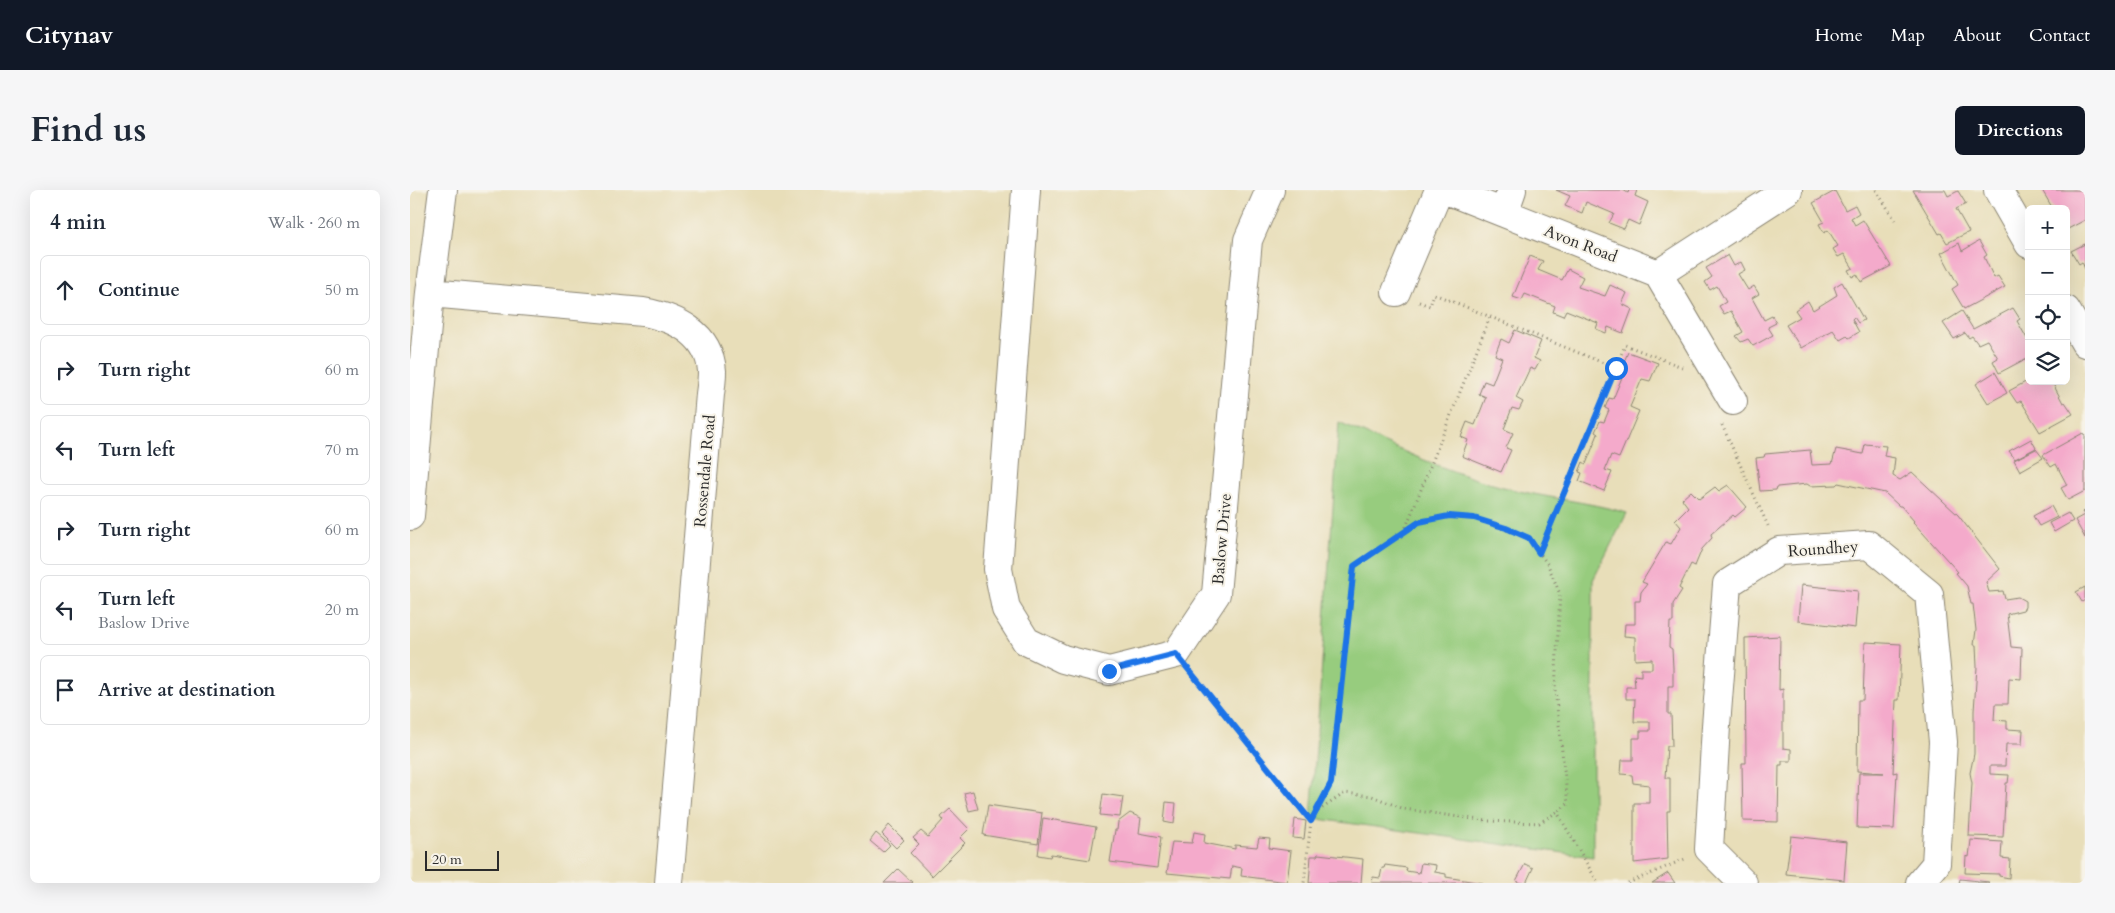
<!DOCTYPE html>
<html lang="en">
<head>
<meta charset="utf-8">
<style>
	:root { --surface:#fff; --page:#f6f6f7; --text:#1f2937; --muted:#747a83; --line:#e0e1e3; --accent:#111827 }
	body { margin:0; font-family:Cardo,serif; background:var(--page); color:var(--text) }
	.controls { position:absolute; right:15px; top:15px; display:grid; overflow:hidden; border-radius:8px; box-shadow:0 5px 20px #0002 }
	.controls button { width:45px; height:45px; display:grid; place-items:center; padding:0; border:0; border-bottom:1px solid var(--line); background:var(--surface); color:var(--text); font:25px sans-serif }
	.scale { position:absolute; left:15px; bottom:12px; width:74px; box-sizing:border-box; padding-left:5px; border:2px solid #2b2b2b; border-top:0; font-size:14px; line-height:18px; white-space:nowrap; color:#2b2b2b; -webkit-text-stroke:4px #f7f3e8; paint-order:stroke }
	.stop { position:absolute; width:15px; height:15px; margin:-11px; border:4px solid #1a73e8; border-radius:50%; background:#fff }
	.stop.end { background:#1a73e8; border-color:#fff; box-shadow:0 1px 5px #0008 }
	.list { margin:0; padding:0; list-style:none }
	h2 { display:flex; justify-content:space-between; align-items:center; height:65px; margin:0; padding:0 20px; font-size:21px }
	h2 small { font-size:16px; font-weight:400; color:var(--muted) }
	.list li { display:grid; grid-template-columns:32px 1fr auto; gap:15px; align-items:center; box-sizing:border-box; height:70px; margin:0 10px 10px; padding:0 10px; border:1px solid var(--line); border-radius:8px }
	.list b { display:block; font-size:19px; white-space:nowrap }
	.list p { margin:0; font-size:16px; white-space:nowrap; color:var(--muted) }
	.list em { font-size:16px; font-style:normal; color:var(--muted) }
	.icon { flex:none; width:28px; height:28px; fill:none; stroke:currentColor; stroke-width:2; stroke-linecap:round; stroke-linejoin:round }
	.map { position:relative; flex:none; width:1675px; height:693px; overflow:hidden; border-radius:8px }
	header { display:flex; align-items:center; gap:30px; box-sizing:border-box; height:70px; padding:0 25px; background:var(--accent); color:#fff }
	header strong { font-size:24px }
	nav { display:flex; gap:28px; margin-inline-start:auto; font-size:18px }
	.intro { display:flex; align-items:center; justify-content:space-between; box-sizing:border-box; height:120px; padding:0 30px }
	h1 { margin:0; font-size:35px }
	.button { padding:12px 22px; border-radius:8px; background:var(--accent); color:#fff; font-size:18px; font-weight:700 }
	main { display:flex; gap:30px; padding:0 30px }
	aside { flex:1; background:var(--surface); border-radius:8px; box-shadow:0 5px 20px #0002 }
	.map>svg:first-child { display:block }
</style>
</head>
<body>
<header>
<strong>Citynav</strong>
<nav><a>Home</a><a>Map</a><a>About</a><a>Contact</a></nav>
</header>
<div class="intro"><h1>Find us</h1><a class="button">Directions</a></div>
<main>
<aside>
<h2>4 min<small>Walk · 260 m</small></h2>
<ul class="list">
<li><svg class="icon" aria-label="ahead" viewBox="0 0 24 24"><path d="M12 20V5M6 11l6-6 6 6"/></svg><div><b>Continue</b></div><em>50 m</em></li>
<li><svg class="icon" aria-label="right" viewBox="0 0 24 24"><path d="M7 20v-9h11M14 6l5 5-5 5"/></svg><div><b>Turn right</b></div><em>60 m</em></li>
<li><svg class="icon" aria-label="left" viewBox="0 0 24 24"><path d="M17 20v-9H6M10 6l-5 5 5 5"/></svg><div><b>Turn left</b></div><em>70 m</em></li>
<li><svg class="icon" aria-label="right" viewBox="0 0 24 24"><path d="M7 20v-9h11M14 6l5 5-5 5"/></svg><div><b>Turn right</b></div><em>60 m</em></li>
<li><svg class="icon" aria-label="left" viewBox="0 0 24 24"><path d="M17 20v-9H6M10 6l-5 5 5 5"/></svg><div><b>Turn left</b><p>Baslow Drive</p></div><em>20 m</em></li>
<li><svg class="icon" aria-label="arrive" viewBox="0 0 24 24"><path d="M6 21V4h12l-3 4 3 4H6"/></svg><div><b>Arrive at destination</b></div></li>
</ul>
</aside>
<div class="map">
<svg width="1675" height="693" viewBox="0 0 1675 693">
	<rect width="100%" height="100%" fill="#f7f3e8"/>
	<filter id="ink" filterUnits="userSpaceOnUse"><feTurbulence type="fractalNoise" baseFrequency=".02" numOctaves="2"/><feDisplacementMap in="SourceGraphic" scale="10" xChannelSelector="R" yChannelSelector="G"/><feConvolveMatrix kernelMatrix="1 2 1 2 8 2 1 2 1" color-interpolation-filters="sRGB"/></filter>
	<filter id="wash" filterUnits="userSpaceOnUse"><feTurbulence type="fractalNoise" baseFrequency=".0096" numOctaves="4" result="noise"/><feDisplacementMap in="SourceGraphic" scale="20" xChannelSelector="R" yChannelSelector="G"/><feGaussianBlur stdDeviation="1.12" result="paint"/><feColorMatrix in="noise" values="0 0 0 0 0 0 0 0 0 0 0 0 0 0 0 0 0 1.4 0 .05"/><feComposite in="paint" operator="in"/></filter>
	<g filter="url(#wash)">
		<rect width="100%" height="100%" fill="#e8deb9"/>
		<path fill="#97cc7e" stroke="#617c54" d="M929 232C983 257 1036 282 1093 297 1134 308 1176 311 1217 323L1183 390V667L901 628Z"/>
		<g id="blocks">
			<path fill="#f4aacb" d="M1146 0H1213L1218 3 1219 0H1227L1225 6 1238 12 1229 35 1218 30 1214 39 1199 33 1204 24 1176 12 1172 23 1155 16 1160 6Z
				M1503 0H1535L1538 6 1548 1 1556 14 1546 19 1559 42 1537 53 1531 43 1529 44Z
				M1632 0H1675V30L1656 40V19H1643Z
				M1425 1 1435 20 1445 15 1449 23 1441 28 1445 35 1453 30 1481 76 1451 92 1447 84 1442 87 1438 80 1443 78 1434 64 1428 67 1423 59 1428 56 1418 40 1414 43 1409 34 1414 32 1403 13Z
				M1569 51 1577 65 1574 67 1584 88 1588 86 1595 97 1554 119 1542 99 1548 95 1531 63 1549 53 1552 61Z
				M1675 54V79L1672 72 1669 74 1661 61Z
				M1318 65 1324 76 1331 72 1335 80 1328 84 1338 100 1344 96 1349 104 1342 108 1354 130 1362 126 1366 133 1358 137 1363 145 1343 156 1338 149 1331 152 1326 146 1333 142 1321 121 1314 124 1309 116 1316 112 1307 96 1300 100 1295 92 1302 87 1296 78Z
				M1120 66 1133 71 1128 80 1152 90 1158 79 1173 87 1168 97 1195 106 1200 95 1217 103 1212 114 1222 119 1213 143 1198 137 1196 143 1186 139 1188 133 1156 120 1153 126 1143 122 1145 116 1115 104 1112 110 1103 107Z
				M1432 92 1454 130 1448 133 1444 127 1442 129 1449 142 1439 148 1437 146 1430 150 1423 140 1391 158 1376 135 1390 127 1385 120 1398 111 1403 120 1427 105 1424 97Z
				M1603 118 1610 129 1607 131 1619 152V167L1589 183 1583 171 1588 168 1577 150 1568 154 1562 146 1559 148 1555 143 1544 149 1533 133 1552 121 1563 139Z
				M1105 140 1131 151 1124 168 1130 171 1125 180 1120 178 1106 208 1113 212 1109 220 1102 218 1094 239 1103 243 1096 258 1101 260 1091 282 1052 266 1058 250 1051 247 1057 232 1065 235 1076 207 1069 204 1074 191 1082 194 1092 168 1085 165 1091 149 1099 153Z
				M1218 162 1248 173 1240 191 1232 189 1220 217 1229 221 1209 268 1201 265 1195 280 1202 282 1194 301 1169 291 1172 283 1169 282 1173 272 1176 274 1188 244 1185 242 1190 231 1194 232 1199 220 1195 218 1199 208 1203 209 1215 180 1211 179Z
				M1585 182 1597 203 1578 213 1566 194Z
				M1619 190 1647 191 1643 194 1653 213 1655 212 1663 224 1630 242 1611 211 1607 213 1599 201Z
				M1673 243 1675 246V301L1658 310 1651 298 1657 295 1646 274 1641 277 1633 265Z
				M1621 249 1626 258 1605 269 1599 261Z
				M1455 254 1476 256 1474 266 1485 268 1483 286 1490 290 1502 282 1548 325 1590 379 1576 392 1579 402 1593 401 1595 409 1608 407 1615 411V417L1613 420 1597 424 1601 457 1612 458 1611 489 1599 488 1598 514H1585L1584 530 1597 531V539L1613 540 1612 554H1596L1595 576H1580V584L1599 585 1598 593H1596L1593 647 1559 646 1562 593 1560 583 1564 564V521L1567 477 1566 455H1564L1566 440 1563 414H1561L1557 396 1546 383 1548 382 1503 332 1504 331 1491 316H1489L1475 303 1428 293 1426 295 1400 296 1397 294 1367 297 1366 300 1350 301 1346 268 1354 267 1355 264 1400 260 1402 275 1422 274 1426 259 1453 264Z
				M1626 259 1633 268 1610 281 1604 270Z
				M1318 295 1337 317 1325 327 1323 325 1301 344 1302 348 1292 359 1285 376 1281 374 1269 398 1272 400 1263 414V432H1260L1259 457 1262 459 1263 478V496H1258V524H1261L1262 556H1257L1255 588H1260V621H1257L1258 669 1224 673V613H1239V595L1223 593 1222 585 1211 584 1212 570H1223V548H1230V541H1240V532H1224L1225 509H1216V497H1225L1224 485 1231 486V479H1242V469L1225 470V447L1214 446 1215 434H1225V411H1230L1231 402 1237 394 1232 392 1256 352 1261 354 1271 337 1265 330 1278 317 1272 309 1281 301 1289 309 1305 297 1309 301Z
				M1641 316 1647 327 1629 336 1623 326Z
				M1675 321V348L1665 330 1674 325 1672 322Z
				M1658 323 1663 331 1644 342 1639 333Z
				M1391 395 1448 401 1445 438 1388 431Z
				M1675 397V410L1672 412 1666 402Z
				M1370 446 1369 500 1373 499V558L1381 559V571H1372V575H1369L1368 632 1333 631 1332 573H1336L1335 448Z
				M1455 452 1491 454 1489 510H1486L1483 583 1487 582 1484 639 1447 638 1449 583H1474L1447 581 1448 510H1453Z
				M563 601 568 619 559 621 554 603Z
				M693 604 713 607 710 627 690 625Z
				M756 612 766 613 764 634 754 632Z
				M578 615 632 623 628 654 573 645Z
				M540 619 559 639 550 648 555 653 522 686 500 663 509 654 503 648 511 641 518 647 533 630 531 627Z
				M720 623 731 628 729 643 751 647 747 678 700 672 705 640H707L708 632Z
				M633 628 686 637 680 670 641 664 640 667 628 665Z
				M885 629 896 631 894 649 883 648Z
				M479 635 494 650 486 658 472 644Z
				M784 642 795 644 794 653 825 659V655L847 657 849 648 860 649 859 658 881 661 877 692 831 686 832 678 822 676 820 689 757 683 762 652 782 653Z
				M466 643 480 655 473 662 460 651Z
				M1381 646 1437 652 1434 690 1376 684Z
				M1561 650 1592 652 1591 668 1600 669 1599 688 1589 686V684L1555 683 1556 666 1559 667Z
				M908 664 953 669 951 693H899L901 666H907Z
				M1011 673 1026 675 1025 682 1036 684V687L1072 693H962L963 687 970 688 972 678H974L975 675 997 678 996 681 1009 683Z
				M1115 674 1123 678 1116 693H1110L1106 691Z
				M488 679 503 693H474Z
				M1258 683 1265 693H1242Z
				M1550 689 1579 692 1578 693H1549Z"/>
		</g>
	</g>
	<g filter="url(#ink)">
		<use href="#blocks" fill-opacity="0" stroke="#8a8472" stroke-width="1"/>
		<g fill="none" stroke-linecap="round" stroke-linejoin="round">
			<g stroke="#8a8472" stroke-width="30">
				<path id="minor" d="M616 0 588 379 596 419 616 451 653 469 699 481 766 464 806 404 838 50 860 0
					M1036 0 1094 23
					M1102 0 1094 23 1248 84 1378 0
					M1588 0 1619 54
					M1248 84 1323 211
					M986 102 1029 0
					M20 103 233 122C266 128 299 143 302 181 302 189 301 197 300 204L259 693
					M1656 120 1675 153
					M0 326 20 103 33 0
					M1333 693 1299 659 1306 536 1317 394 1369 361 1459 355 1519 404 1533 552 1526 674 1510 693"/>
			</g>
			<path stroke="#8a8472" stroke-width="3" stroke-dasharray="1 4" stroke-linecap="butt" d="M1466 0 1485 30
				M1009 112 1020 116 1024 104 1206 178 1129 363
				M1206 178 1215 155 1272 177
				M1312 235 1359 338
				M994 342 1080 127
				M782 484 901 631 894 693
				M908 621 935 603 962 606 994 619 1077 631 1129 633 1147 622 1188 693
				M901 631 921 593 944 376 1009 331 1039 326 1064 328 1119 348 1138 375 1150 404 1145 500 1158 614 1147 622
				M1218 693 1275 669"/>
			<use href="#minor" stroke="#fff" stroke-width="28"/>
		</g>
	</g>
	<g fill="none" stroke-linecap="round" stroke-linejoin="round" filter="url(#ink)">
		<path stroke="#1a73e8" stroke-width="6" d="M699 481 766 464 901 631 921 593 944 376 1009 332 1039 326 1064 328 1096 338 1119 348 1129 363 1206 178"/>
	</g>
	<g text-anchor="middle" stroke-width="4" stroke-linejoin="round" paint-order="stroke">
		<g font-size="16" fill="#2b2b2b" stroke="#f7f3e8">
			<text transform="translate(1171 53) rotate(21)" y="6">Avon Road</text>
			<text transform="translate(294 281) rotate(-85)" y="6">Rossendale Road</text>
			<text transform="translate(811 349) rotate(-85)" y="6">Baslow Drive</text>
			<text transform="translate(1413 358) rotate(-4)" y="6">Roundhey</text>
		</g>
	</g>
</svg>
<div class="controls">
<button>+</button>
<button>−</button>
<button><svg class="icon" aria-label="locate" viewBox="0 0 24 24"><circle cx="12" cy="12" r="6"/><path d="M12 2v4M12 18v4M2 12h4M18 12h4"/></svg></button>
<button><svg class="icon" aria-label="layers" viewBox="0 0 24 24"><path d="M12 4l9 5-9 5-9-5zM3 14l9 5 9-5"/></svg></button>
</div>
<div class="scale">20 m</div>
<div class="stop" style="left:1206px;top:178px"></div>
<div class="stop end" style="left:699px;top:481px"></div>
</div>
</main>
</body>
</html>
